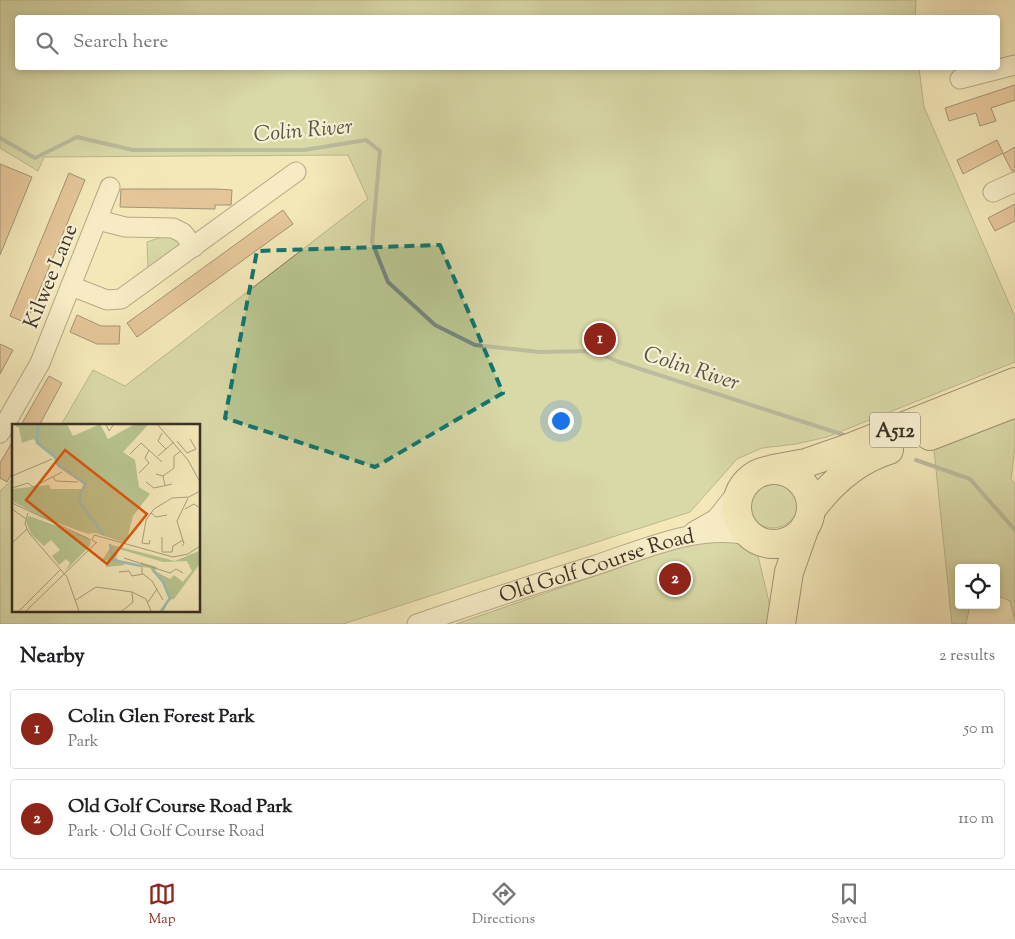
<!DOCTYPE html>
<html lang="en">
<head>
<meta charset="utf-8">
<style>
	:root { --surface:#fff; --page:#f2f2f2; --text:#202124; --muted:#757577; --line:#e0e0e0; --accent:#8f2418 }
	body { margin:0; font-family:"Sorts Mill Goudy",serif; background:var(--page); color:var(--text) }
	.controls { position:absolute; right:15px; bottom:15px; display:grid; overflow:hidden; border-radius:5px; box-shadow:0 2px 8px #0003 }
	.controls button { width:45px; height:45px; display:grid; place-items:center; padding:0; border:0; border-bottom:1px solid var(--line); background:var(--surface); color:var(--text); font:25px sans-serif }
	.you { position:absolute; left:560px; top:420px; width:18px; height:18px; margin:-12px; border:4px solid #fff; border-radius:50%; background:#1a73e8; box-shadow:0 0 0 8px #1a73e833 }
	.badge { display:grid; place-items:center; width:32px; height:32px; border-radius:50%; background:var(--accent); color:#fff; font-size:16px; font-weight:700 }
	.pin { position:absolute; translate:-50% -50%; border:2px solid #fff; box-shadow:0 1px 5px #0006 }
	.list { margin:0; padding:0; list-style:none }
	h2 { display:flex; justify-content:space-between; align-items:center; height:65px; margin:0; padding:0 20px; font-size:21px }
	h2 small { font-size:16px; font-weight:400; color:var(--muted) }
	.list li { display:grid; grid-template-columns:32px 1fr auto; gap:15px; align-items:center; box-sizing:border-box; height:80px; margin:0 10px 10px; padding:0 10px; border:1px solid var(--line); border-radius:5px }
	.list b { display:block; font-size:19px; white-space:nowrap }
	.list p { margin:0; font-size:16px; white-space:nowrap; color:var(--muted) }
	.list em { font-size:16px; font-style:normal; color:var(--muted) }
	.icon { flex:none; width:28px; height:28px; fill:none; stroke:currentColor; stroke-width:2; stroke-linecap:round; stroke-linejoin:round }
	.map { position:relative; flex:none; width:1015px; height:624px; overflow:hidden }
	.search { position:absolute; background:var(--surface); box-shadow:0 2px 8px #0003; left:15px; right:15px; top:15px; height:55px; display:flex; align-items:center; gap:12px; box-sizing:border-box; padding:0 18px; border-radius:5px; color:var(--muted); font-size:19px }
	.sheet { height:245px; background:var(--surface) }
	nav { display:flex; justify-content:space-around; align-items:center; box-sizing:border-box; height:70px; border-top:1px solid var(--line); background:var(--surface); font-size:14px; color:var(--muted) }
	nav a { display:grid; justify-items:center; gap:2px }
	nav .on { color:var(--accent) }
	.map>svg:first-child { display:block }
</style>
</head>
<body>
<div class="map">
<svg width="1015" height="624" viewBox="0 0 1015 624">
	<rect width="100%" height="100%" fill="#f4e8b9"/>
	<filter id="stains"><feTurbulence type="fractalNoise" baseFrequency=".004" numOctaves="4"/><feColorMatrix values="0 0 0 0 .2 0 0 0 0 .09 0 0 0 0 .02 0 0 0 .5 -.17"/></filter>
	<radialGradient id="worn" r=".72"><stop offset=".6" stop-color="#630" stop-opacity="0"/><stop offset="1" stop-color="#630" stop-opacity=".3"/></radialGradient>
	<path fill="#b9c691" stroke="#7a7b5c" d="M0 0H916L915 18H18V68H919L924 107 1015 317V362L827 437 796 444 762 448 737 459 690 512 343 624H0V491L14 478V610H199V425H61L93 370 125 386 368 199 348 155 44 157 38 171 0 148Z
		M171 234 181 244 180 247 154 269 148 267 147 242Z
		M1015 419V446L1011 479 1015 484V621L1010 601 996 595V568H959V605H970L966 624H952L934 450Z
		M748 503a25 25 0 1 1 50 0a25 25 0 1 1-50 0Z
		M730 537 757 552 770 606 768 624H456L696 541Z"/>
	<g fill="none" stroke-linecap="round" stroke-linejoin="round">
		<path stroke="#76867d" stroke-width="4" d="M0 138 35 158 77 137 133 150H304L366 140 380 151 372 242 388 282 435 325 475 345 539 352 593 351 619 362 844 435
			M916 460 970 479 1015 530"/>
	</g>
	<path fill="#d39d72" stroke="#3a3026" d="M1015 85V100L991 108 996 121 980 126 976 113 949 121 945 108Z
		M997 140 1003 153 963 174 957 160Z
		M1015 147V171H1012L1003 154Z
		M0 164 32 177 0 255Z
		M69 173 85 180 26 323 10 316Z
		M121 189H216L232 190 231 205H215V209L120 207Z
		M1015 204V221L995 231 988 218Z
		M283 210 293 224 137 337 127 323Z
		M77 315 101 326H120L119 344H97L70 332Z
		M0 344 13 350 0 374Z
		M49 376 62 383 41 422 39 425H21Z
		M14 439V470L7 482 0 478V463Z"/>
	<g fill="none" stroke-linecap="round" stroke-linejoin="round">
		<g stroke="#685e4b" stroke-width="21">
			<g id="minor">
				<path d="M960 79 1015 65"/>
				<path d="M993 192 1015 182"/>
				<path d="M98 220 125 227 173 228 183 233 194 247"/>
				<path d="M71 286 107 300 121 299 296 172"/>
				<path d="M0 433 40 363 110 187"/>
				<path d="M693 532 716 519 743 485"/>
				<path id="s1" d="M417 624C475 604 534 584 593 566 642 550 699 523 751 536"/>
			</g>
		</g>
		<g stroke="#3a3026" stroke-width="30">
			<path id="highway" d="M930 436 1015 403
				M773 469 806 463 849 448 1015 382
				M737 507a37 37 0 1 1 74 0a37 37 0 1 1-74 0Z
				M811 510C831 483 857 460 889 450
				M781 624 789 572 805 527"/>
		</g>
		<use href="#minor" stroke="#f8f0d2" stroke-width="19"/>
		<use href="#highway" stroke="#f4e8b9" stroke-width="28"/>
	</g>
	<path d="M0 0H1015V624H0ZM440 245 503 393 375 467 225 418 257 251Z" fill="#f4e8b9" fill-opacity=".55" fill-rule="evenodd"/>
	<path fill="none" stroke="#0f766e" stroke-width="4" stroke-dasharray="10 6" stroke-linejoin="round" d="M440 245 503 393 375 467 225 418 257 251Z"/>
	<g text-anchor="middle" stroke-width="4.5" stroke-linejoin="round" paint-order="stroke">
		<rect fill="#f8f0d2" stroke="#736a5a" stroke-width="1" x="870" y="412.5" width="50" height="35" rx="4"/>
		<g font-size="20" font-weight="bold" fill="#3a3026">
			<text x="895" y="437">A512</text>
		</g>
		<g font-size="21" fill="#3a3026" stroke="#f8f0d2">
			<text transform="translate(50 276) rotate(-68)" y="7">Kilwee Lane</text>
			<text dy="7" stroke="none"><textPath href="#s1" startOffset="189">Old Golf Course Road</textPath></text>
		</g>
		<g font-size="22" font-style="italic" fill="#53544a" stroke="#f8f0d2">
			<text transform="translate(303 129) rotate(-5)" y="8">Colin River</text>
			<text transform="translate(692 367) rotate(18)" y="8">Colin River</text>
		</g>
	</g>
	<g transform="translate(12 424)">
		<rect width="188" height="188" fill="#f4e8b9"/>
		<path d="M0 0H55L61 12 88 0 96 15 123 0H137L111 28 123 36 127 63 138 70 121 92 114 119 83 109 76 110 32 94 0 77V65L37 61 39 65H70L71 60 45 42 42 33 21 15 10 19 7 4ZM17 92 75 113 79 118 77 123 53 147 58 139 54 135 47 141 40 132 48 126 39 116 32 122 19 110 14 97ZM100 121 163 137 187 127V141L162 175 157 176 152 187H149L157 176 150 158 138 144 131 143V139L145 143 143 147 158 155 162 151 171 158 180 147 175 137 151 138 107 125 104 134 113 141 94 143 95 136 89 138Z" fill="#b9c691"/>
		<path fill="none" stroke="#9ebfb7" stroke-width="2.5" d="M26 0 25 19 43 33 46 41 74 60 68 69V79L92 111M98 120 101 136 129 142M140 145 151 158 158 174 149 187"/>
		<path fill="none" stroke="#aa9e7e" stroke-width="1" d="M94 0 97 7 102 0M145 0 176 36 188 58M150 9 146 17 154 25M165 17 175 29 184 25 178 15M118 30 129 19 150 38M146 32 162 18M127 49 137 39 133 34 137 26M144 50 151 52 153 61M0 52 40 35M151 52 162 44V32L169 27M41 53 44 57 66 58M134 58 142 64 160 60M0 64 16 59 21 63 50 48M0 79 79 116M0 85 14 95M173 85 182 80 188 84M16 89 13 100 17 109 55 153 67 187M139 89 144 93 155 91M150 113V128H160L161 122 171 116M138 116 137 120 130 119 134 96 142 85 160 74 177 73 188 67M0 119 15 105M85 119 80 116 82 111 161 133 176 130 188 122M170 122 172 120 165 97 176 74M112 134 158 149 164 145 171 149M130 138V149L140 157 151 176M107 148 117 147 120 152 131 150M64 176 84 163 120 168M136 178 145 165M7 187 49 145M14 187 85 118M110 187 121 178 120 168 134 175 139 187"/>
		<path fill="#df570d" fill-opacity="0.15" stroke="#df570d" stroke-width="2.5" d="M53 26 135 90 95 140 14 76Z"/>
		<rect width="188" height="188" fill="none" stroke="#3a3026" stroke-width="2.5"/>
	</g>
	<rect width="100%" height="100%" filter="url(#stains)"/>
	<rect width="100%" height="100%" fill="url(#worn)"/>
</svg>
<div class="controls">
<button><svg class="icon" aria-label="locate" viewBox="0 0 24 24"><circle cx="12" cy="12" r="6"/><path d="M12 2v4M12 18v4M2 12h4M18 12h4"/></svg></button>
</div>
<div class="you"></div>
<div class="pin badge" style="left:600px;top:339px">1</div>
<div class="pin badge" style="left:675px;top:579px">2</div>
<div class="search"><svg class="icon" aria-label="search" viewBox="0 0 24 24"><circle cx="10" cy="10" r="6"/><path d="M15 15l6 6"/></svg>Search here</div>
</div>
<section class="sheet">
<h2>Nearby<small>2 results</small></h2>
<ul class="list">
<li><span class="badge">1</span><div><b>Colin Glen Forest Park</b><p>Park</p></div><em>50 m</em></li>
<li><span class="badge">2</span><div><b>Old Golf Course Road Park</b><p>Park · Old Golf Course Road</p></div><em>110 m</em></li>
</ul>
</section>
<nav>
<a class="on"><svg class="icon" aria-label="map" viewBox="0 0 24 24"><path d="M3 6l6-2 6 2 6-2v14l-6 2-6-2-6 2zM9 4v14M15 6v14"/></svg>Map</a>
<a><svg class="icon" aria-label="directions" viewBox="0 0 24 24"><path d="M12 3l9 9-9 9-9-9zM9 14v-3h6M13 9l2 2-2 2"/></svg>Directions</a>
<a><svg class="icon" aria-label="saved" viewBox="0 0 24 24"><path d="M7 4h10v16l-5-4-5 4z"/></svg>Saved</a>
</nav>
</body>
</html>
